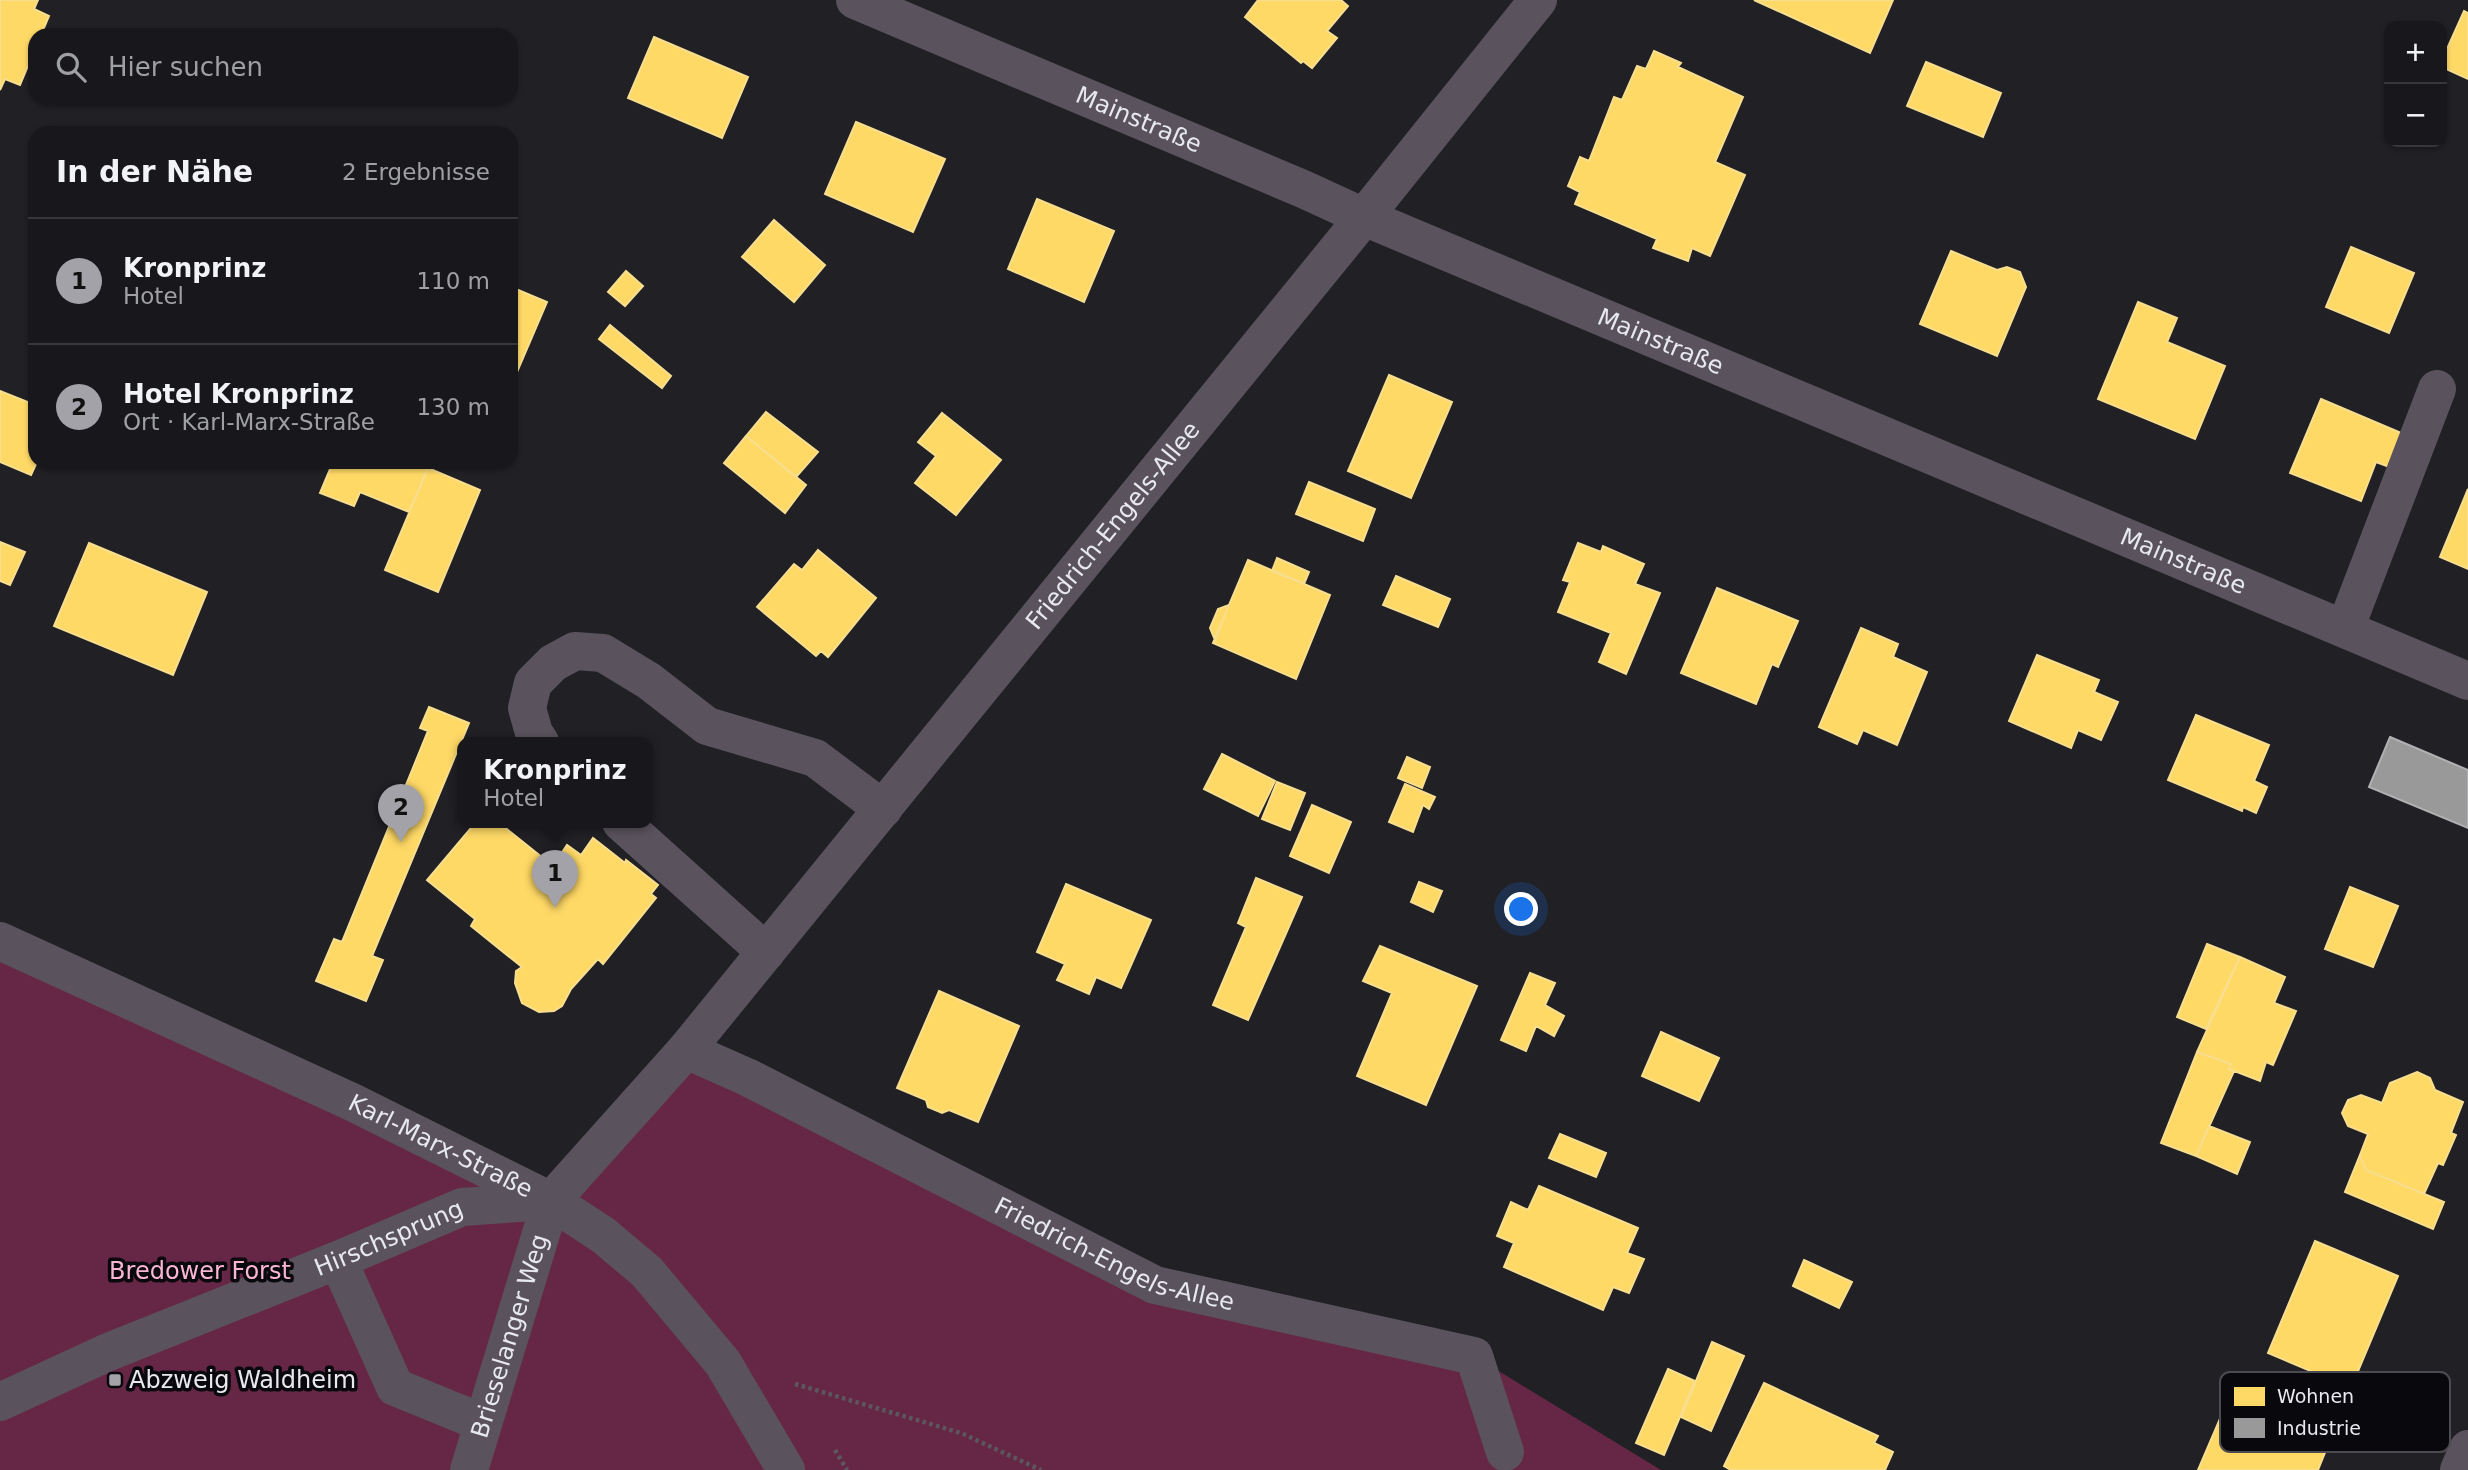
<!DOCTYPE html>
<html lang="de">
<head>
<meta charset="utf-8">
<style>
	:root { --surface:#18181c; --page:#252529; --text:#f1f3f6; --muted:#9fa0a3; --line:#36373b; --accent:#a2a2a8 }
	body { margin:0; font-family:"DejaVu Sans",sans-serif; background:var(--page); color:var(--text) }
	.controls { position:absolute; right:21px; top:21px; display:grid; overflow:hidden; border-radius:14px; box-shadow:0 2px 5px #0004 }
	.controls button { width:63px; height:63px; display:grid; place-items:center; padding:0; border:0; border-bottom:2px solid var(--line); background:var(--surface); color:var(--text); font:35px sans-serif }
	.you { position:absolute; left:1522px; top:910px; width:24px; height:24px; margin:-18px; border:5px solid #fff; border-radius:50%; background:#1a73e8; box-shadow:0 0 0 10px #1a73e833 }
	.badge { display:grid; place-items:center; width:46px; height:46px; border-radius:50%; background:var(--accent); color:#111; font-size:23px; font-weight:700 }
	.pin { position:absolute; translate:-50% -58px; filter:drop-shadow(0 2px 4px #0008) }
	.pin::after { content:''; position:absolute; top:37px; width:24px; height:21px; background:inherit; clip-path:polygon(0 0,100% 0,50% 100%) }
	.popup { position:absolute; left:457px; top:737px; width:196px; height:91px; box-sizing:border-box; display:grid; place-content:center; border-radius:14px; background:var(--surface); filter:drop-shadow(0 2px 5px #0005); font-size:23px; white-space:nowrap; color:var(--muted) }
	.popup b { font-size:26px; color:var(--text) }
	.popup::after { content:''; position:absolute; left:50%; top:100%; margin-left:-14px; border:14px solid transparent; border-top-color:var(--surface) }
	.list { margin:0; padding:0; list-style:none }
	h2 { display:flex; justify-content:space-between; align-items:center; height:91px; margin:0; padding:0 28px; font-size:30px }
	h2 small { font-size:23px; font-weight:400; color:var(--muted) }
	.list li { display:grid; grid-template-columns:46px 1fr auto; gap:21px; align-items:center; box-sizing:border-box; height:126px; padding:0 28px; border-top:2px solid var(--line) }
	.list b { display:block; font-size:26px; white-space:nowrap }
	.list p { margin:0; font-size:23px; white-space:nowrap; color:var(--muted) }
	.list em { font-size:23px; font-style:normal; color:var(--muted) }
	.icon { flex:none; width:38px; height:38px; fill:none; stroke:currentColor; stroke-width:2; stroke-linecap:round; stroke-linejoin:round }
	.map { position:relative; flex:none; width:2468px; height:1470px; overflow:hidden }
	.search { position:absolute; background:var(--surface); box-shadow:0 2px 5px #0004; left:28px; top:28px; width:490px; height:77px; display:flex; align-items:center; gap:18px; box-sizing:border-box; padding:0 24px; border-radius:21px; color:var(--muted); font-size:26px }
	.panel { position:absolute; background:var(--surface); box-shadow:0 2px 5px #0004; left:28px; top:126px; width:490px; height:343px; border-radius:21px }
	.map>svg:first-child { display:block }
</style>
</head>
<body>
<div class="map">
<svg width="2468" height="1470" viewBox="0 0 2468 1470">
	<rect width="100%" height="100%" fill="#202025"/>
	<path fill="#662747" d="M0 960 551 1200 686 1050 1155 1285 1474 1356 1661 1470H0Z"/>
	<path fill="#ffd966" stroke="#f8de8f" stroke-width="2" d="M0 0H38L34 9 49 16 41 35H35V49L20 85 5 79 0 90Z
		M1258 0H1341L1348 6 1327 31 1337 38 1312 68 1303 61 1301 63 1245 17Z
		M1754 0H1893L1870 53Z
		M2464 11 2468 13V79L2442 67V60Z
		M654 37 748 77 722 138 628 98Z
		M1654 51 1681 63 1678 67 1743 97 1715 162 1745 175 1710 256 1692 248 1688 261 1653 248 1657 239 1575 204 1580 192 1568 186 1580 157 1589 161 1614 97 1622 100 1637 66 1646 69Z
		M1926 62 2001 93 1983 137 1907 106Z
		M856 122 945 159 913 232 825 194Z
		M1037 199 1114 231 1084 302 1008 269Z
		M774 220 825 265 794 302 742 257Z
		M2351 247 2414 273 2389 333 2326 307Z
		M1951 251 1997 270 2007 267 2020 272 2026 287 1997 356 1920 324Z
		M626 271 643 286 625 306 608 292Z
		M511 287 547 302 511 386Z
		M2138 302 2177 318 2167 342 2225 366 2195 439 2098 399Z
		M610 325 671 376 662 388 599 339Z
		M1389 375 1452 402 1411 498 1348 471Z
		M0 391 35 405V462H37L31 475 0 462Z
		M2321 399 2406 435 2392 468 2376 462 2361 501 2290 473Z
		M766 412 818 452 796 477 746 436Z
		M942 413 1001 460 956 515 915 483 936 456 918 442Z
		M746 436 806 485 785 513 724 463Z
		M333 462H414L428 468 409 512 360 492 354 506 320 493Z
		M428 468 480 490 438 592 385 570Z
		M1309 482 1375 509 1363 541 1296 514Z
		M2468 489V569L2440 557Z
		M0 542 25 552 10 585 0 581Z
		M89 543 207 592 173 675 54 626Z
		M1578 543 1601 552 1603 546 1644 564 1635 584 1660 593 1626 674 1599 662 1611 633 1558 612 1570 582 1563 580Z
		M818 550 876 598 828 657 821 651 816 656 757 607 794 564 802 570Z
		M1277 558 1309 572 1304 584 1272 571Z
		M1248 560 1330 595 1296 679 1213 643Z
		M1396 576 1450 599 1438 627 1383 605Z
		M1717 588 1798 621 1778 667 1772 664 1756 704 1681 673Z
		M1229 605 1215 640 1210 628 1218 609Z
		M1861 628 1898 644 1893 657 1927 672 1897 745 1863 730 1857 744 1819 727Z
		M2037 655 2099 680 2094 692 2118 702 2101 740 2078 730 2071 748 2009 721Z
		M429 707 469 723 372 956 383 960 366 1001 316 981 334 939 342 942 428 731 420 728Z
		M2196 715 2269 745 2254 781 2267 787 2256 813 2243 807 2242 811 2168 780Z
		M1222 754 1275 781 1258 816 1204 789Z
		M1407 757 1430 767 1422 788 1398 778Z
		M1277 782 1305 793 1290 830 1262 819Z
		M1405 784 1435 797 1429 809 1423 805 1413 832 1389 822Z
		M1312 805 1351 822 1329 873 1290 856Z
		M476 822H498L553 866 567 845 581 855 593 838 625 863 626 860 658 885 651 894 656 898 603 964 598 959 571 989 562 1006 554 1011 539 1012 522 1003 515 983 516 971 522 967 471 926 475 919 427 880Z
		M1256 878 1302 897 1248 1020 1213 1005 1246 927 1238 923Z
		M1419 882 1442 891 1433 912 1411 902Z
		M1066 884 1151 920 1121 988 1096 977 1089 994 1057 980 1065 964 1037 952Z
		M2350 887 2398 906 2373 967 2325 949Z
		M2207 944 2240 957 2206 1029 2177 1017Z
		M1380 946 1477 986 1426 1105 1357 1076 1392 993 1363 981Z
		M2240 957 2285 977 2274 1003 2296 1011 2273 1065 2266 1062 2260 1081 2229 1069 2231 1064 2197 1052Z
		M1530 973 1555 983 1545 1005 1564 1016 1554 1036 1536 1026 1526 1051 1501 1040Z
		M939 991 1019 1026 978 1122 949 1110 942 1113 928 1107 926 1100 897 1088Z
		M1661 1032 1719 1058 1699 1101 1642 1076Z
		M2197 1052 2231 1064 2229 1069 2234 1071 2196 1156 2161 1143Z
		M2417 1072 2430 1078 2435 1090 2463 1102 2451 1133 2456 1135 2443 1165 2438 1163 2424 1194 2366 1170 2360 1155 2368 1134 2348 1126 2342 1113 2348 1100 2361 1095 2382 1103 2390 1083Z
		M2209 1126 2250 1142 2237 1174 2196 1156Z
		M1560 1134 1606 1153 1596 1177 1549 1158Z
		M2360 1155 2366 1170 2444 1202 2433 1229 2345 1192Z
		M1539 1186 1638 1228 1627 1253 1644 1259 1629 1293 1613 1287 1603 1310 1504 1267 1514 1243 1497 1236 1511 1202 1528 1210Z
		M2315 1241 2398 1276 2351 1388 2268 1353Z
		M1804 1260 1852 1282 1839 1308 1793 1286Z
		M1712 1342 1744 1356 1711 1431 1681 1417Z
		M1668 1369 1695 1381 1664 1455 1636 1443Z
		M1764 1383 1878 1436 1874 1443 1893 1452 1885 1470H1731L1724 1466Z
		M2225 1407 2326 1450 2318 1470H2198Z"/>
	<path fill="#999" stroke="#b1b1b3" stroke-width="2" d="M2390 737 2468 770V828L2369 787Z"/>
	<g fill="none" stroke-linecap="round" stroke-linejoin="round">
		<path stroke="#5c575e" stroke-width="4.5" stroke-dasharray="3.5 3.5" stroke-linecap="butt" d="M795 1384 961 1433 1041 1470
			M835 1450 847 1470"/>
		<g stroke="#5a535d" stroke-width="38">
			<path id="s1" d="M855 0 1303 189 1364 217 2468 681"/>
			<path d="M2345 629 2437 389"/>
			<path d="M540 742 534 733 527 708 533 683 553 663 575 651 603 653 649 681 707 726 815 758 883 809"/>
			<path d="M621 822 766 952"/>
			<path id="s2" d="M0 941 352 1102 551 1201 603 1235 647 1272 723 1363 786 1470"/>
			<path id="s3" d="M686 1050 747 1077 1155 1285 1474 1356 1505 1452"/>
			<path d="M338 1260 395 1387 483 1423"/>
			<path id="s4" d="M0 1402 106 1353 338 1260 462 1207 549 1201"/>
			<path id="s5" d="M469 1470 551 1201 686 1050 1364 217 1538 0"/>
			<path d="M2459 1470 2468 1449"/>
		</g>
	</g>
	<rect fill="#a2a2a8" stroke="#09080d" stroke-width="2.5" x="108" y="1373" width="14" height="14" rx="3.5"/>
	<g text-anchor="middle" stroke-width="7" stroke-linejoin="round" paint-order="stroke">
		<g font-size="24" fill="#e8e8ef" stroke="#09080d">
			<text dy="8" stroke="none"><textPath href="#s1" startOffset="308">Mainstraße</textPath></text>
			<text dy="8" stroke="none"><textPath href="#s1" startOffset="875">Mainstraße</textPath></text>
			<text dy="8" stroke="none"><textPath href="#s5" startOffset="1160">Friedrich-Engels-Allee</textPath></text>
			<text dy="8" stroke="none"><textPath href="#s1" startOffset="1442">Mainstraße</textPath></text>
			<text dy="8" stroke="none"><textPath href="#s2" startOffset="486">Karl-Marx-Straße</textPath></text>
			<text dy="8" stroke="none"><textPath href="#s4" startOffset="422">Hirschsprung</textPath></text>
			<text dy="8" stroke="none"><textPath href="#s3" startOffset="476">Friedrich-Engels-Allee</textPath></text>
			<text dy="8" stroke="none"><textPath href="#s5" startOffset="140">Brieselanger Weg</textPath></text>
		</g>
		<g font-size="24" fill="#f9b6d2" stroke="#09080d">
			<text x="200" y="1279">Bredower Forst</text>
		</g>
		<g font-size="24" fill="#e8e8ef" stroke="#09080d" text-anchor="start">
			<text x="129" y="1388">Abzweig Waldheim</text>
		</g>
	</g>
	<rect x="2220" y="1372" width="230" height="80" rx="10" fill="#09080d" stroke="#4c4b51" stroke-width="2"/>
	<rect x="2234" y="1387" width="31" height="19" fill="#ffd966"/>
	<rect x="2234" y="1418" width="31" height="20" fill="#999"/>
	<g font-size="19" fill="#e8e8ef">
		<text x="2277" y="1403">Wohnen</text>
		<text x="2277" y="1435">Industrie</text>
	</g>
</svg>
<div class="controls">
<button>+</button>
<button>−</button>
</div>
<div class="you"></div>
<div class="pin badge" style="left:555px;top:908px">1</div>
<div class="popup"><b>Kronprinz</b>Hotel</div>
<div class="pin badge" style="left:401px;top:842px">2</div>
<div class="search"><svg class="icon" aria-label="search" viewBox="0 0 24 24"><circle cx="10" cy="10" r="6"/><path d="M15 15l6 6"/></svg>Hier suchen</div>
<section class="panel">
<h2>In der Nähe<small>2 Ergebnisse</small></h2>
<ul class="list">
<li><span class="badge">1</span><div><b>Kronprinz</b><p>Hotel</p></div><em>110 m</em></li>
<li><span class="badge">2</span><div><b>Hotel Kronprinz</b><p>Ort · Karl-Marx-Straße</p></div><em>130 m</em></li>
</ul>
</section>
</div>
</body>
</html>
